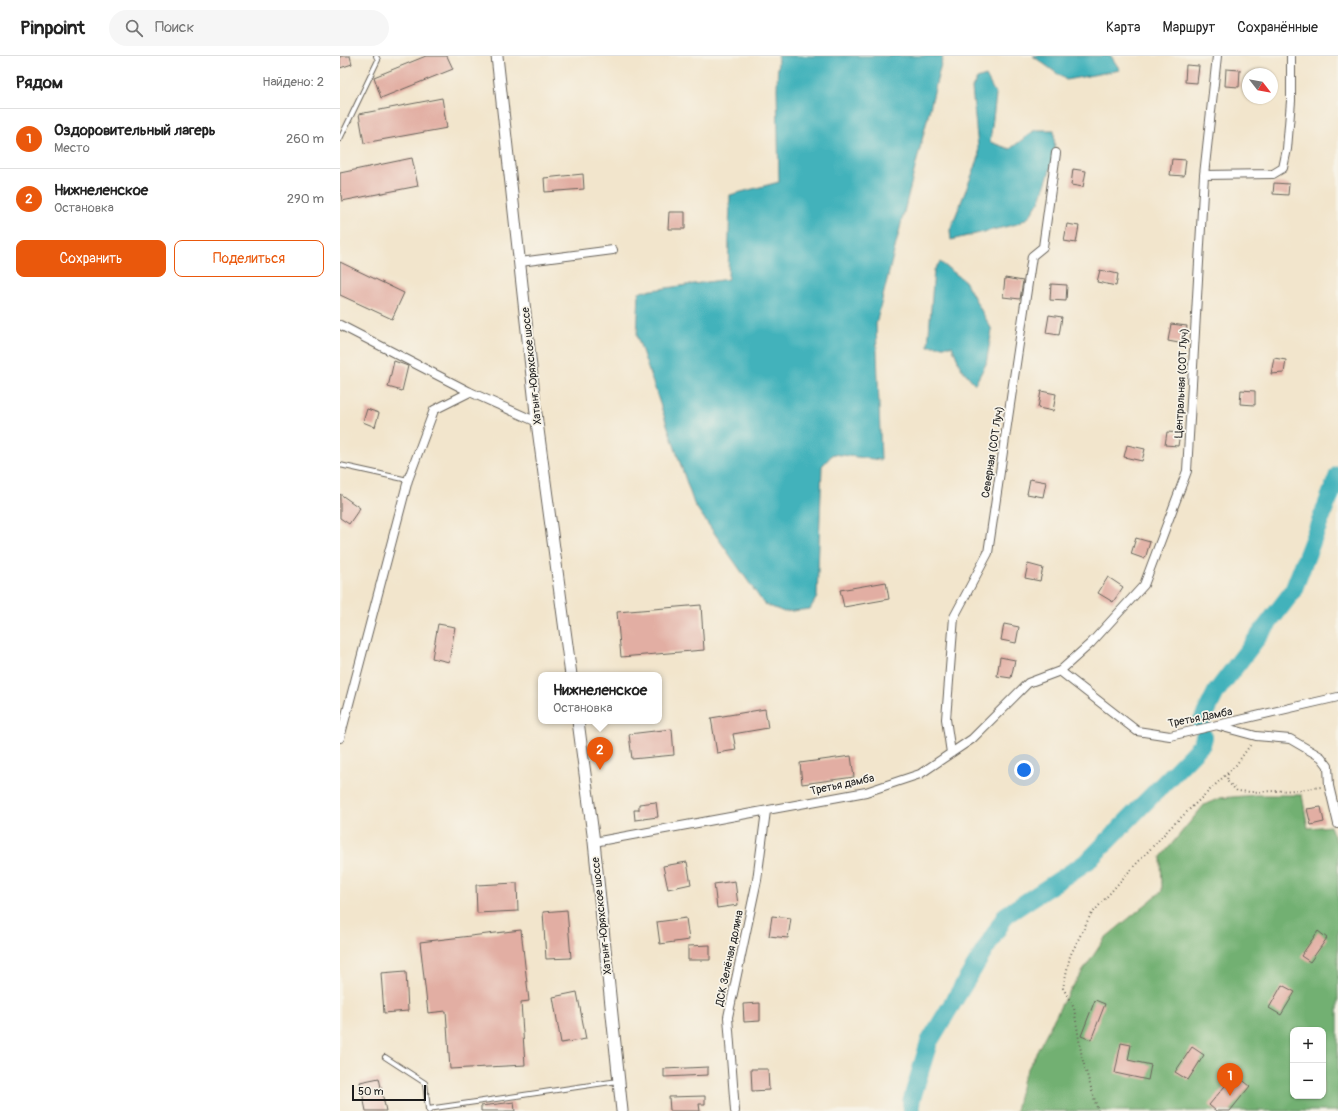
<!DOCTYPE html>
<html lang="ru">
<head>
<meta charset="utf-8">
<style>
	:root { --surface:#fff; --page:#f6f6f6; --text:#222; --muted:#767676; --line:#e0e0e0; --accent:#ea580c }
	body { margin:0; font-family:Pangolin,sans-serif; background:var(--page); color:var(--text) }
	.controls { position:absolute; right:12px; bottom:12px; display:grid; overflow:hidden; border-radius:8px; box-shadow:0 1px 3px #0004 }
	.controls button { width:36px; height:36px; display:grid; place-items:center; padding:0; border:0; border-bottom:1px solid var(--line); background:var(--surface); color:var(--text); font:20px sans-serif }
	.compass { position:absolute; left:902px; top:12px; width:36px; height:36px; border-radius:50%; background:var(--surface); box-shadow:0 1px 3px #0004; rotate:121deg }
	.scale { position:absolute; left:12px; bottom:10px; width:74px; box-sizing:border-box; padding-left:4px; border:2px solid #1c1c1c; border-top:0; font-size:11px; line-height:14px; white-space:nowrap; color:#1c1c1c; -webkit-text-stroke:3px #f7f3e8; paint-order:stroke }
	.you { position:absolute; left:684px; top:714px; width:14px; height:14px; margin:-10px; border:3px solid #fff; border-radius:50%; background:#1a73e8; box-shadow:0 0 0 6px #1a73e833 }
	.badge { display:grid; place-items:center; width:26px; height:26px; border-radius:50%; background:var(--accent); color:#fff; font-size:13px; font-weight:700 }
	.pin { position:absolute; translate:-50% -33px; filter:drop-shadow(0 1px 2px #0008) }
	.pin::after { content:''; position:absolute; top:21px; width:14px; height:12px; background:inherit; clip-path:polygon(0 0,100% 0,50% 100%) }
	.popup { position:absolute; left:198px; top:616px; width:124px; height:52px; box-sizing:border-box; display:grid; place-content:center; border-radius:8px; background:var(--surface); filter:drop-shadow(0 1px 3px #0005); font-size:13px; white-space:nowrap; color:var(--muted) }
	.popup b { font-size:15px; color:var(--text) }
	.popup::after { content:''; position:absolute; left:50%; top:100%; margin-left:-8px; border:8px solid transparent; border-top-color:var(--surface) }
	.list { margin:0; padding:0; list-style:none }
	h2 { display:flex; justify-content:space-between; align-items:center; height:52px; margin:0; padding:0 16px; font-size:17px }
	h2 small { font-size:13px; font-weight:400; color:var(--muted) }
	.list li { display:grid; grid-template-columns:26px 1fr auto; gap:12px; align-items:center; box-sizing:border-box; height:60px; padding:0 16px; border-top:1px solid var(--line) }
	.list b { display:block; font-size:15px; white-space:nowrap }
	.list p { margin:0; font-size:13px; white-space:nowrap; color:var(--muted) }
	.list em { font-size:13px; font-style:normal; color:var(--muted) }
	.actions { display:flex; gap:8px; padding:12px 16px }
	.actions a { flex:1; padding:9px 0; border:1px solid var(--accent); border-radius:8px; text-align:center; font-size:14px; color:var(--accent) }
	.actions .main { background:var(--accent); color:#fff }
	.icon { flex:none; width:22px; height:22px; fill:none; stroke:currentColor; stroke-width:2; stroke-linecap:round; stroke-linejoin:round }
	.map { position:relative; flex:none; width:998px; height:1055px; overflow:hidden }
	header { display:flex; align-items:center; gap:24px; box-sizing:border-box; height:56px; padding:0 20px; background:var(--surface); border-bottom:1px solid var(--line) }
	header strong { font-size:19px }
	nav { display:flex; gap:22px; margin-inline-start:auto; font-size:14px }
	.search { width:280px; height:36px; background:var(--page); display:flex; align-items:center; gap:10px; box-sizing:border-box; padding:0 14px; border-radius:22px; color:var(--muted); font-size:15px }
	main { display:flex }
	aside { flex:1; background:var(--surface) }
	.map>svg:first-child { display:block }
</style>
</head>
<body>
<header>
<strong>Pinpoint</strong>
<div class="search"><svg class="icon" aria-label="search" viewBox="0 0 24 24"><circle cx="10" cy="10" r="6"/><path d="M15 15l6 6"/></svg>Поиск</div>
<nav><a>Карта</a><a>Маршрут</a><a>Сохранённые</a></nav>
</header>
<main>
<aside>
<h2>Рядом<small>Найдено: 2</small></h2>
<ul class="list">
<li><span class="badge">1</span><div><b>Оздоровительный лагерь</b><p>Место</p></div><em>260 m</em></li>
<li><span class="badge">2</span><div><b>Нижнеленское</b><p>Остановка</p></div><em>290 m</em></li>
</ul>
<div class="actions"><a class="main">Сохранить</a><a>Поделиться</a></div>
</aside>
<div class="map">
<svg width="998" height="1055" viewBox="0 0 998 1055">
	<rect width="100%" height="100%" fill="#f7f3e8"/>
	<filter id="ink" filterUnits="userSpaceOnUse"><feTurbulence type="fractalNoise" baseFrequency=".025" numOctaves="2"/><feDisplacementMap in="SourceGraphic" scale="8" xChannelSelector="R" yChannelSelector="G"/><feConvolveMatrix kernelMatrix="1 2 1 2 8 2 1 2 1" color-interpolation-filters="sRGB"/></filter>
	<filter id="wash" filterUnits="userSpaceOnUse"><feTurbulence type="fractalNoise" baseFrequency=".012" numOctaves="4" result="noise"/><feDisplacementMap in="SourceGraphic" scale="16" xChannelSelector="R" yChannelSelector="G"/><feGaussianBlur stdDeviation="0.9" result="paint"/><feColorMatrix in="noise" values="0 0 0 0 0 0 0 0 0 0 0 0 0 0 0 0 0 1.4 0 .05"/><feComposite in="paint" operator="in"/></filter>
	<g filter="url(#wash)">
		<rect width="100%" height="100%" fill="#f2e5cc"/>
		<path fill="#72b072" stroke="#476647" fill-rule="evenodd" d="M916 739H962L968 772 990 770 998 790V1055H676L683 1022 725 942 765 882 822 835 821 801 864 749 880 742ZM953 974H983V1040H953Z"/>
		<path fill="#42b2bb" stroke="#2f676c" d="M438 0H603L536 268 541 404 493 398 482 410 477 541 470 553 444 556 424 548 354 448 297 280 299 236 388 223 390 139 439 126 437 33Z
			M693 0H771L780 14 726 24Z
			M646 20 656 39 650 86 670 93 695 74H714L715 99 700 144 689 161 677 168 611 184 610 174 639 101 632 32 637 23Z
			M600 206 625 225 652 274 646 308 635 328 621 312 612 290H588L594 214Z"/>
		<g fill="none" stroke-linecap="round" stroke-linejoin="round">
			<path stroke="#42b2bb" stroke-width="18" d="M861 667 876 636 953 535 998 419
				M572 1055 571 1046 589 986 666 859 748 805 862 688 864 681"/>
		</g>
		<g id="blocks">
			<path fill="#e2aea3" d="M0 0H10L12 8 0 12Z
				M86 0H107L113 13 41 42 34 21Z
				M846 9 859 10 857 27 845 26Z
				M886 13 900 14 899 31 885 30Z
				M102 42 107 72 24 87 19 58Z
				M72 102 78 130 2 145 0 133V117Z
				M832 103 846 104 844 120 830 119Z
				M733 113 746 115 743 131 731 129Z
				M243 118 244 133 205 136 204 122Z
				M934 127 949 128 948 139 933 138Z
				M329 156H345V173H328Z
				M727 168 739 170 736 187 724 185Z
				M0 206 64 237 52 263 0 239Z
				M760 214 778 218 776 230 757 226Z
				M665 222 683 225 680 243 663 241Z
				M711 228 727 229 726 245 710 244Z
				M709 259 722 261 719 279 706 277Z
				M831 268 847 270 844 288 828 285Z
				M934 302 946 304 944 317 931 318Z
				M54 305 68 310 62 335 48 331Z
				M901 334 915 335V349L900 348Z
				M701 335 716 338 713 355 698 352Z
				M27 353 39 357 35 371 23 366Z
				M827 376 840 377 838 390 825 389Z
				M787 389 805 393 802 405 784 401Z
				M690 423 706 426 703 441 687 438Z
				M0 438 20 452 9 468 0 462Z
				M796 482 810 486 805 503 791 498Z
				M688 508 703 512 700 525 685 522Z
				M768 521 783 531 773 546 758 537Z
				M546 526 549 543 504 551 500 534Z
				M361 549 364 594 281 601 277 556Z
				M98 568 115 571 109 606 92 602Z
				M664 568 679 571 676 587 661 584Z
				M660 601 675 604 671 622 657 620Z
				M425 653 428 672 393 678 396 694 377 697 371 662Z
				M332 673 334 699 292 703 289 678Z
				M511 700 514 721 462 728 460 707Z
				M316 746 318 761 295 764 294 754H299V748Z
				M981 751 984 766 971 769 967 753Z
				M347 806 351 828 328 833 323 810Z
				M395 825 398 849 377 852 374 828Z
				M177 827 178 855 137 857 136 829Z
				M227 854 231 902 206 903 203 856Z
				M432 860 451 862 448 882 429 880Z
				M346 862 349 884 320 888 317 866Z
				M181 874 189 945 181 946 185 1009 110 1013 106 955 88 957 80 886Z
				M978 875 987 882 970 906 961 900Z
				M370 889V904H348V890Z
				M66 915 68 955 44 957 41 917Z
				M942 929 955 936 941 959 929 952Z
				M237 936 246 983 221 987 213 941Z
				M755 944 765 948 751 984 741 980Z
				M420 947V965L404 966 403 948Z
				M781 987 791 989 788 1004 811 1009 808 1024 775 1017Z
				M852 991 864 999 848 1024 835 1016Z
				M368 1011V1019L324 1021V1013Z
				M411 1013H428L429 1034 412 1035Z
				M895 1018 910 1030 890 1055H876L869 1049Z
				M39 1022 46 1055H26L20 1026Z
				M365 1040V1048H359L360 1055H330L329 1041Z
				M174 1046 175 1055H141V1050Z"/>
		</g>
	</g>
	<g filter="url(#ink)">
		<use href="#blocks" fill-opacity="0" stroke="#67625a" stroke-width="1"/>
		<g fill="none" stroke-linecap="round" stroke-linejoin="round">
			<g stroke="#67625a" stroke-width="6">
				<path id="service" d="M0 83 38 4 36 0
					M0 409 68 424
					M45 1001 85 1027 88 1053
					M89 1055 88 1053 278 1025"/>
			</g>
			<g stroke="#67625a" stroke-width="10">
				<path id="minor" d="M864 119 933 118 943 112 947 93 951 45V0
					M180 206 273 194
					M0 269 130 336 197 366
					M720 615 797 675 830 680 998 641
					M879 670 916 680 950 683 981 701 988 710 989 730 998 768
					M0 682 68 424 94 354 130 336
					M611 697 606 663 614 561 648 497 692 200 703 191 716 97
					M254 786 526 736 580 718 632 683 688 627 720 615 751 587 804 529 847 415 864 119 877 0
					M395 1055 388 961 417 824 426 755"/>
			</g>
			<g stroke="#67625a" stroke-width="13">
				<path id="secondary" d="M157 0 197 366 231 619
					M238 665 254 786 282 1055"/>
			</g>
			<path stroke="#67625a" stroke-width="2" stroke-dasharray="1 3" stroke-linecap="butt" d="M888 718 887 725 897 735 911 736 959 734 981 731
				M758 1055 742 1002 734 952 723 932 730 900 750 860 784 821 830 772 896 709 911 688"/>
			<use href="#service" stroke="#fff" stroke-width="4"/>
			<use href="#minor" stroke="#fff" stroke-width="8"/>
			<use href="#secondary" stroke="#fff" stroke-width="11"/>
		</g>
	</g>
	<g text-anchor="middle" stroke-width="3.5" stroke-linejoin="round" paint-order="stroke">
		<g font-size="11" fill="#1c1c1c" stroke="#f7f3e8">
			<text transform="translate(191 310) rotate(-96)" y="4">Хатынг-Юряхское шоссе</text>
			<text transform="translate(841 327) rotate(-87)" y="4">Центральная (СОТ Луч)</text>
			<text transform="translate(652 396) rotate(-81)" y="4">Северная (СОТ Луч)</text>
			<text transform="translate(860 661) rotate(-11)" y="4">Третья Дамба</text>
			<text transform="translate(502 728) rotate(-12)" y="4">Третья дамба</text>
			<text transform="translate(261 860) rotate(-96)" y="4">Хатынг-Юряхское шоссе</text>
			<text transform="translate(389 902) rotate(-78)" y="4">ДСК Зелёная долина</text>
		</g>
	</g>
</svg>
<div class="controls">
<button>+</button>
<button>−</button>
</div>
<svg class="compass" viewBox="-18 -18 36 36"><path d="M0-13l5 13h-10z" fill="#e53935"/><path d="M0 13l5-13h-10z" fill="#767676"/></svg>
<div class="scale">50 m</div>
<div class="you"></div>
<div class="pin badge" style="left:890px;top:1040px">1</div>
<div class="pin badge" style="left:260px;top:714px">2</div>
<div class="popup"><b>Нижнеленское</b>Остановка</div>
</div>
</main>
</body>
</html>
